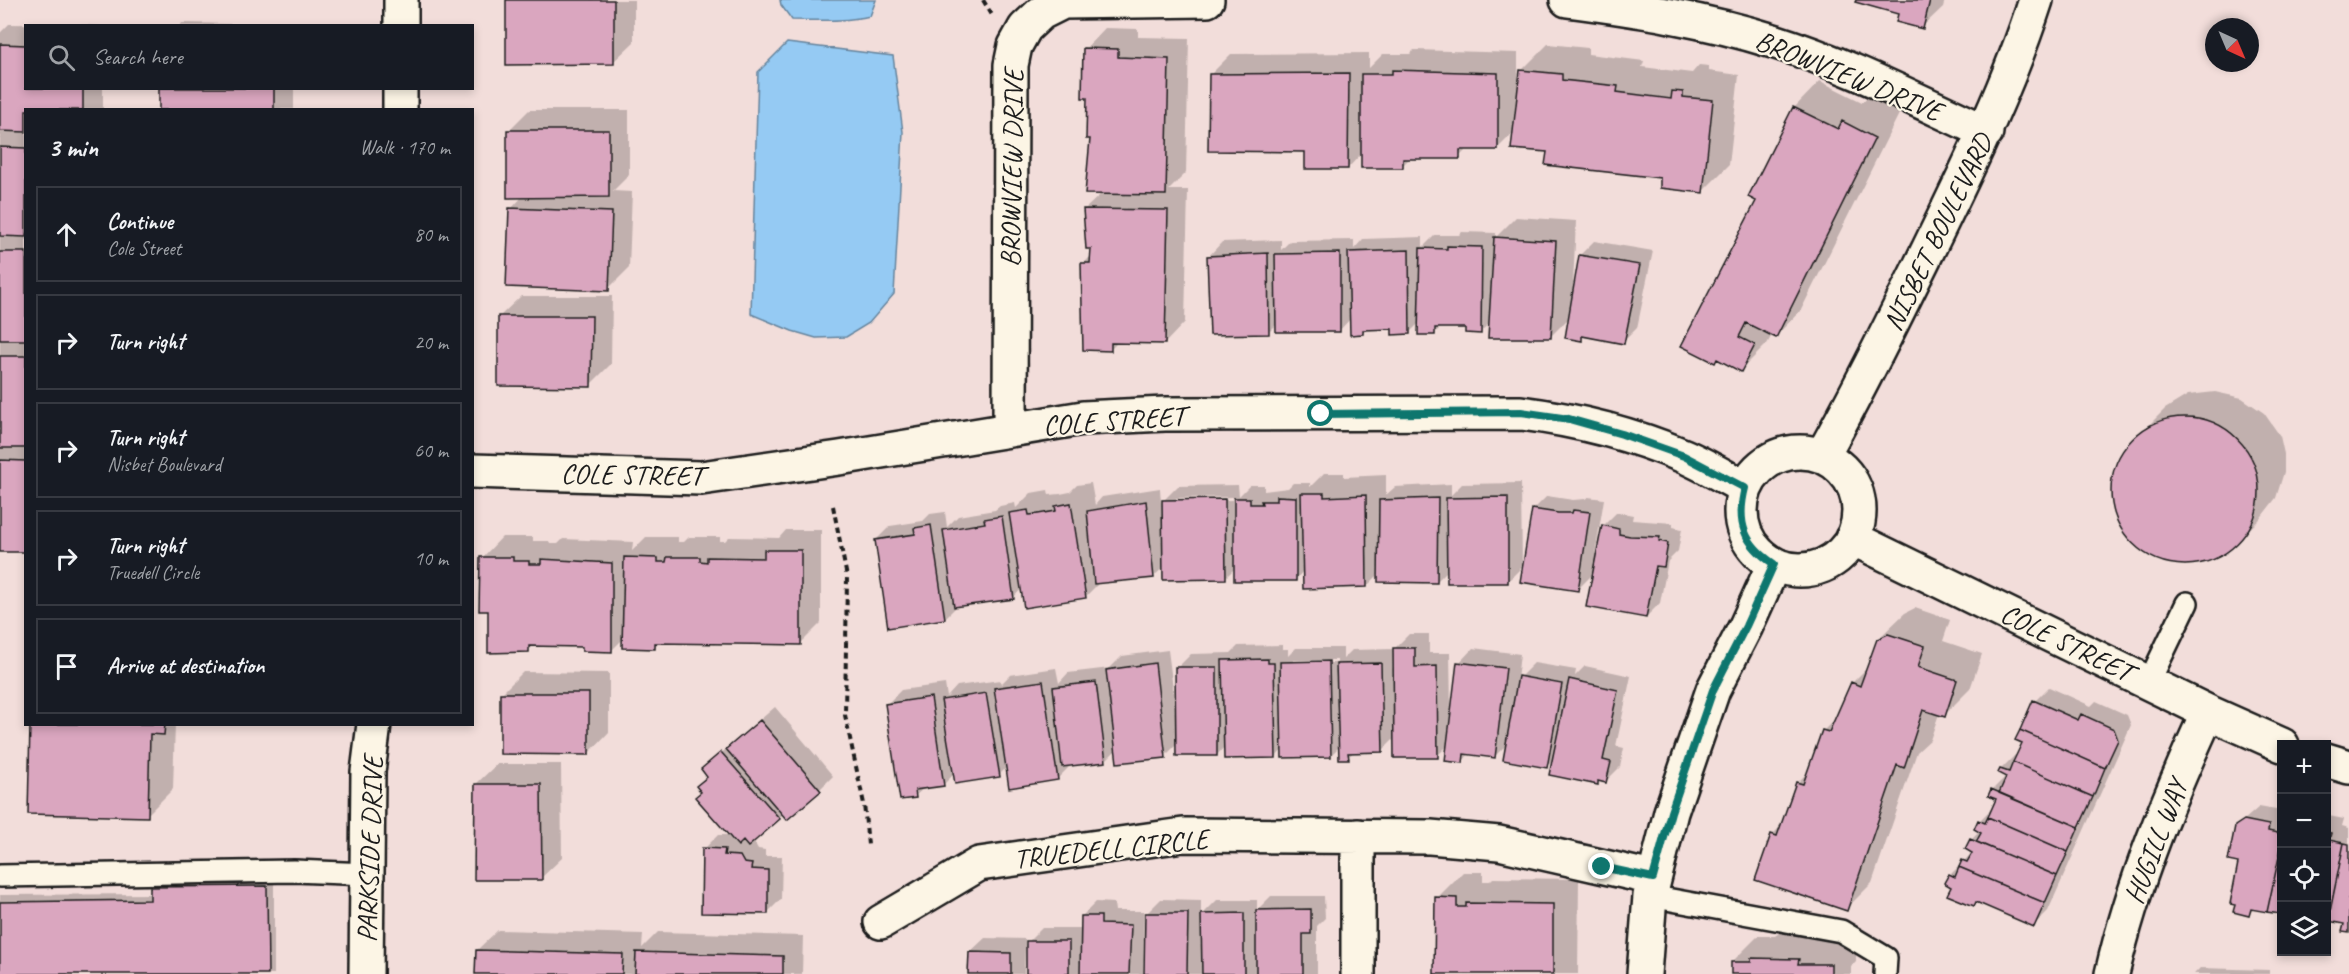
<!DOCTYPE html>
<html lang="en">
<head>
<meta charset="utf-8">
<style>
	:root { --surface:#171b24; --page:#242831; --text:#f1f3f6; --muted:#9ea1a6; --line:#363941 }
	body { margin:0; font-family:Caveat,sans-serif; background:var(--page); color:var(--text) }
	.controls { position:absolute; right:18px; bottom:18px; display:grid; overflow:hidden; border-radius:0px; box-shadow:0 3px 9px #0003 }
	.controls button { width:54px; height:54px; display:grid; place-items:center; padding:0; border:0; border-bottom:2px solid var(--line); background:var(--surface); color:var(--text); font:30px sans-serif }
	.compass { position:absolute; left:2205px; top:18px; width:54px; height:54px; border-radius:50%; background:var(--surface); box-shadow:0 3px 9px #0003; rotate:136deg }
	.stop { position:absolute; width:18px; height:18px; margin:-14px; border:4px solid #0f766e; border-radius:50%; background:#fff }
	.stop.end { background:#0f766e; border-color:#fff; box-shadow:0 2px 6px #0008 }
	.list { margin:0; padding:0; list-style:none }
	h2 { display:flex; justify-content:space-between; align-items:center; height:78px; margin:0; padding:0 24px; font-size:26px }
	h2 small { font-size:20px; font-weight:400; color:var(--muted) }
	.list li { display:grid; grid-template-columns:39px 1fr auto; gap:18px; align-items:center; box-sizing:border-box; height:96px; margin:0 12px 12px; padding:0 12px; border:2px solid var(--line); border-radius:0px }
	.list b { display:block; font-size:22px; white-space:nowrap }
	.list p { margin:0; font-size:20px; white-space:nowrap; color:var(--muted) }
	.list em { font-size:20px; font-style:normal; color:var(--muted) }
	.icon { flex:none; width:33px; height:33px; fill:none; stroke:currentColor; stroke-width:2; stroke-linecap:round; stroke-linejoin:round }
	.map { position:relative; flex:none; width:2349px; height:974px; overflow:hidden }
	.search { position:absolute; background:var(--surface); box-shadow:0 3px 9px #0003; left:24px; top:24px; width:450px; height:66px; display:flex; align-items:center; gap:15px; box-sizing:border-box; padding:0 21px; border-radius:0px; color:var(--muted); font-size:22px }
	.panel { position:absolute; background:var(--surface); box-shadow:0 3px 9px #0003; left:24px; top:108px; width:450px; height:618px; border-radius:0px }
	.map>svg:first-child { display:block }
</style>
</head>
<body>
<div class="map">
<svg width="2349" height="974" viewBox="0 0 2349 974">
	<rect width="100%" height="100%" fill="#f2ddda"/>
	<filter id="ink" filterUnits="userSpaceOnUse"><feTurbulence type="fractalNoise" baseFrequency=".0167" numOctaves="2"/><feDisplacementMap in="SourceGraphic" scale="12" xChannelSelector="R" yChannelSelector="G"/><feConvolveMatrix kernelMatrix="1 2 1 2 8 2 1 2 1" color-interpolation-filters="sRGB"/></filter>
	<g filter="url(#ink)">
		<path fill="#95caf3" stroke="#65849d" stroke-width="1.5" d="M780 0H876L870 16C844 22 818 20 792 20L781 5Z
			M787 43 893 56 903 132 894 294 869 323 846 337 816 338 792 331 751 314 758 72Z"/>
		<path fill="#0003" fill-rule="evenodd" d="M507 0H634V42L613 62Z
			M1857 0H1945L1943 7 1922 27 1900 13Z
			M182 23 295 25V26H180Z
			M9 24 104 25 26 26V88H103V110H26V551L0 550V237L2 235H0V133L3 130H0V33Z
			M1105 28 1138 29V37L1189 38 1186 173 1169 190H1188L1185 322 1165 343 1118 342 1111 349 1083 264 1092 255 1085 209 1102 193 1092 138 1085 49Z
			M1548 44 1588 48V54L1644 61 1642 67 1692 73 1699 65 1709 66V71L1739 75 1729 165 1703 191 1662 177 1548 151 1515 131 1498 148H1468L1459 157H1411L1402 166 1362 153 1348 168 1306 150 1210 75 1231 54 1369 53V68L1383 54H1410L1414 50 1518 53V83H1520L1522 70Z
			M1820 81 1862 102 1869 96 1900 112 1801 310 1775 337 1772 335 1767 344 1741 370 1718 358 1758 200 1750 197 1794 108Z
			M161 88H294V109L161 110Z
			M529 110H629V175L613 191 632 192 629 268 608 289 511 209 523 196 508 131Z
			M1516 217 1576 221 1573 285H1575L1580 255 1594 241 1653 251 1637 328 1623 342 1585 335 1581 339 1570 317 1551 336 1491 322 1480 332 1466 327 1442 326 1434 334 1420 322 1410 332 1393 328 1367 329 1363 333 1351 318 1339 331 1277 324 1269 332 1208 257 1222 242 1281 240V250L1290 241 1354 240V249L1363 239 1423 237V247L1435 235H1459L1462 232 1496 233V237Z
			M521 296H612L611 364 590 385 500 316Z
			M2215 392 2242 398 2264 413 2280 436 2284 454V472L2276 498 2259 520 2232 546 2208 560 2181 564 2155 558 2132 542 2118 519 2113 502 2112 483 2120 457 2138 436 2165 409 2188 395Z
			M1324 473H1344V477L1386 475V495L1395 487 1451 484V495L1462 484 1521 483 1522 567 1508 581 1448 570 1436 582 1380 573 1367 586 1304 570 1295 580 1235 568 1226 577 1165 566 1153 577 1100 582 1086 596 1022 588 1013 598 957 606 945 618 876 540 890 526 923 521 930 514 945 512 947 527 958 516 995 510 1000 506 1015 503 1016 508 1031 493 1048 490 1049 495 1060 494 1070 492 1077 485 1091 483 1095 505 1102 497 1160 488 1161 503 1178 486 1238 485 1239 496 1250 485H1264V491L1288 488 1293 483H1310V487ZM1232 497V500L1176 501V498Z
			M1547 496 1573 500 1585 499 1588 497 1604 499 1595 554H1598L1603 526 1617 512 1633 515 1632 520 1673 523V527L1682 529 1678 551 1668 561 1660 603 1646 617 1594 573 1577 590 1533 510Z
			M786 530H821V623L800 644 660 642 654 648 624 638 611 651 583 645 535 644 528 651 490 609 482 558 502 537H533V541H549L550 544H558L563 539 633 542 632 551 646 537H678V542H684L689 537H720V541H725L729 537 779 538Z
			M1915 608 1950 620 1943 641 1982 654 1970 689 1944 715 1939 714 1930 740 1917 752 1872 883 1846 909 1772 835 1783 824 1797 783 1809 771 1823 731 1837 717 1852 683 1868 667 1878 639 1905 613Z
			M1409 634H1429V653H1450L1451 709H1453L1459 663 1473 648 1520 654 1517 680 1534 663 1576 670 1575 676 1585 666 1631 676 1616 746 1624 748 1620 767 1606 781 1601 780 1597 784 1554 759 1546 767 1507 744 1495 756 1470 753 1462 762 1448 745 1437 756 1395 738 1382 751 1354 752 1348 757 1340 746 1330 756 1283 749 1276 757 1225 746 1217 755 1177 744 1165 756 1117 749 1106 760 1072 764 1057 779 1007 767 999 775 955 773 944 784 924 788 915 796 887 704 901 690 945 684 947 697 957 686 1000 680 1001 684 1010 675 1056 668 1059 683 1068 673 1110 668 1122 656 1168 650 1175 704 1177 703V668L1191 654 1231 653 1238 646 1282 645V649H1288V656L1296 648H1343V659L1352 650 1394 649ZM1294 660H1337V663H1294Z
			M523 672 609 673V732L589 753 502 693Z
			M2049 687 2091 706 2096 701 2127 715 2131 725 2048 911 2034 925 1953 886 1950 875 1973 852 1971 840 1980 831 1979 821 1993 807 1998 799 1992 790 2006 776 2001 769 2015 755 2018 756 2024 742 2035 701Z
			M775 707 833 776 819 790 783 814 753 840 758 849 765 850V856H782L781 899 767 913 704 849 718 835H730L702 791 708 776 703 769Z
			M32 724H175L173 789 147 815Z
			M497 764H561L562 858 541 878 476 784Z
			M2259 807 2282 811V913L2255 908 2249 914 2239 862 2236 827Z
			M2329 816 2344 819 2342 826 2349 828V932L2345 923 2326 919V818Z
			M1463 872H1483V881H1490L1493 878 1579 879 1578 974H1436L1437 898Z
			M274 880V974H0V895L152 894V888L158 881Z
			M1271 896H1324L1325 918 1317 926V974H1146L1147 916H1144L1161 899 1201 900V916L1217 900H1257V910Z
			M1096 902 1114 903 1115 911H1144L1143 974H1027V947H1025L1024 974H970V952L985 938 1025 939V945L1042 928H1082V916Z
			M498 930 643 934 642 948 658 932 803 936 802 974H477V950Z
			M1779 933H1824L1856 939V961L1851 966V974H1732V962L1758 936H1775Z
			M2200 968 2269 970V974H2194Z"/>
		<path fill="#daa6bf" stroke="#1c1c1c" stroke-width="1.5" d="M506 0H614V64L506 65Z
			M1856 0H1930L1923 29 1896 22 1898 14 1855 2Z
			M0 44 26 45V88H83V110H26V132L0 131Z
			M1083 48 1118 49V57L1169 59 1166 195 1085 194 1090 139H1086L1087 98H1082Z
			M1392 70 1498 73V150H1460V159H1403V168H1361V74H1392Z
			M1520 70 1562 74V80L1618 86 1617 92 1671 99 1672 91 1683 92V97L1713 100 1703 193 1660 188V178L1545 165 1547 152 1511 149Z
			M1349 73 1348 169H1305V152L1208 151 1209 74Z
			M159 88H274V110H159Z
			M1793 107 1838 129 1842 121 1875 138 1776 338 1746 323 1739 337 1755 345 1741 372 1717 359 1715 363 1681 346 1756 201 1748 197Z
			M507 130H609V197L507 198Z
			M0 147 26 148V237L0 236Z
			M509 208 612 212 609 291 506 287Z
			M1083 209 1168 210 1165 344 1111 343V351L1083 350 1081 263H1090L1091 249H1086Z
			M1494 237 1556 241 1551 338H1488Z
			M1447 246 1482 247 1481 334 1465 333V328H1435V335H1418L1420 248 1447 249Z
			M1409 250 1410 334 1392 335V329L1363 330V334L1350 335 1348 252Z
			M0 252H26V340H0Z
			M1268 253 1269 334 1210 335 1207 256Z
			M1340 253V332H1276L1275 254Z
			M1579 255 1640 265 1624 344 1582 336V341L1565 338Z
			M498 316H592L591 387 498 386Z
			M0 356H26V448H0Z
			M2111 491a74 74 0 1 1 148 0a74 74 0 1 1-148 0Z
			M0 460 26 461V552H0Z
			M1301 493H1324V497L1366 495 1367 587 1303 589Z
			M1277 496 1296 497V581H1234V498H1250V504H1262L1261 501H1277Z
			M1508 497V583H1447L1446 498Z
			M1438 498 1437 583 1378 582 1379 500Z
			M1225 499 1226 579 1163 580 1162 500Z
			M1146 501 1154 578 1094 584 1087 511Z
			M1071 503 1086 598 1024 608 1009 513 1028 510 1029 515 1038 514 1056 511 1055 506Z
			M1532 509 1558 513H1572L1573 510 1590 512 1578 591 1520 582Z
			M1002 516 1014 599 954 607 943 530 985 523 984 519Z
			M931 525 945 619 888 628 875 540 915 534 914 528Z
			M1602 525 1619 529V534L1630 536 1660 537 1659 541 1668 543 1664 567 1656 566 1646 618 1586 607Z
			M764 550H801V645L655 643V649L622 648 624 557 658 558V562H666L667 557H700V561L707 562V557L764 558Z
			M480 557H513V561H529V564H541V559L612 563V652L582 651V647L529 646V652L488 653V611H479Z
			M1888 634 1925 646 1918 667 1957 680 1945 717 1923 710 1904 768 1897 765 1847 911 1755 880 1771 834 1777 836 1796 782 1803 784 1822 730 1829 732 1851 682 1860 686 1877 639Z
			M1393 648H1415V667L1437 666 1438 758H1394Z
			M1268 659V663H1274L1276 758 1224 759 1222 660Z
			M1329 661 1331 757 1282 758 1280 662Z
			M1457 662 1506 668 1495 758 1464 754 1463 763 1445 761Z
			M1155 663 1166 758 1117 763 1106 670Z
			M1381 663 1383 752 1348 753 1349 759H1339L1336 664Z
			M1175 667H1217V756H1176Z
			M1518 676 1562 684 1547 768 1503 760Z
			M1569 679 1618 690 1603 760 1611 762 1606 783 1598 781V785L1549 775Z
			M1043 681 1058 780 1009 788 994 688Z
			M1096 682 1106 762 1062 767 1053 687Z
			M500 693H589V755L500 754Z
			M986 693 1000 777 955 784 941 700Z
			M931 697 944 786 915 790 916 798 900 800 885 704Z
			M2033 700 2078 720 2081 714 2114 729 2118 740 2105 768 2020 730Z
			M760 720 821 791 787 820 726 749Z
			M30 724H165L164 735 150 734 148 817 28 814Z
			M2020 730 2105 768 2093 797 2013 762 2022 743 2015 740Z
			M721 752 780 819 748 847 743 841 738 846 695 797 701 792 696 786 707 777 701 769Z
			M2013 762 2093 797 2079 827 1999 793 2006 777 1998 773 2000 769 2009 772Z
			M475 784H541L542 880H474Z
			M1991 789 2079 827 2068 852 1988 817 1996 799 1988 796Z
			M1988 817 2068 852 2057 876 1976 842 1981 833 1974 829 1978 820 1985 823Z
			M2244 820 2269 825 2268 831 2282 834V843L2267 912 2251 909 2249 916 2233 912 2235 905 2230 904 2238 863 2228 861 2235 826Z
			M2326 832 2331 833 2329 840 2344 843 2328 921H2326Z
			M1970 839 2057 876 2045 903 1959 867 1962 860 1967 862 1972 853 1965 849Z
			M2282 843V923L2279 922 2281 914 2267 912Z
			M2344 843 2349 844V933L2342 932 2344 924 2328 921Z
			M702 848 725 849 724 855 740 856 744 863 752 864 751 869 768 870V914L701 913Z
			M1959 867 2045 903 2034 927 1976 902 1974 906 1947 895 1951 887 1944 883 1949 874 1955 877Z
			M267 886 268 974H0V902L150 900V887Z
			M1435 897 1457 898V907H1466V903L1553 904V974H1434Z
			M1311 909V934H1303V974H1256V910Z
			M1145 913H1188L1187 974H1144Z
			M1244 913V974H1202L1201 914Z
			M1081 916H1101V924L1131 925 1129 974H1080Z
			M1026 941H1069V974H1026Z
			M476 950 623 954 622 974H475Z
			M636 952 783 956V974H635Z
			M969 952 1011 953V974H968Z
			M1751 958 1799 959 1798 964H1831V974H1731V962H1751Z"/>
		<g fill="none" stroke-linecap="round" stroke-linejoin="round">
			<g stroke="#1c1c1c" stroke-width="26">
				<path id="lane" d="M2149 682 2187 603
					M0 876 294 871 368 874
					M1650 896 1841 931 1886 958 1885 974"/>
			</g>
			<g stroke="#1c1c1c" stroke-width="38">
				<path id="street" d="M1567 0C1636 9 1706 20 1773 41 1846 64 1916 100 1986 132
					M1010 429 1011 65 1015 46 1025 28 1041 13 1063 2 1207 0
					M1741 511a59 59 0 1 1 118 0a59 59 0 1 1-118 0Z
					M1822 456C1860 389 1894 319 1928 250 1968 168 2008 87 2036 0
					M472 471 701 478 839 458 1083 418 1165 414 1521 413C1576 420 1632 434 1684 456 1705 465 1725 477 1745 488
					M1852 538 2208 712 2282 745
					M2326 760 2349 767
					M881 922 979 864 1183 835 1430 837 1499 843 1653 878
					M1358 974V836
					M1644 974 1650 896 1671 812 1713 690 1746 626 1774 564
					M2112 974C2133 882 2169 797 2208 712"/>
			</g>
			<g stroke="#1c1c1c" stroke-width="38">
				<path id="secondary" d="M401 26V0
					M400 110V88
					M366 974 368 772 374 724"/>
			</g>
			<path stroke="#1c1c1c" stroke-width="4" stroke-dasharray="6 4.5" stroke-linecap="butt" d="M983 0 992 15
				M833 506 847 577 845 715 864 804 868 845"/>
			<use href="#lane" stroke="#fcf5e5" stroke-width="21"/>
			<use href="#street" stroke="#fcf5e5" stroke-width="33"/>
			<use href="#secondary" stroke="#fcf5e5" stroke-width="33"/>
		</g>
	</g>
	<g fill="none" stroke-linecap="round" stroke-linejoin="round" filter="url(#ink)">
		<path stroke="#0f766e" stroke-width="8" d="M1321 414 1521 412 1569 419 1622 434 1684 456 1745 488C1736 523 1744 544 1774 564L1746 626 1713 690 1671 812 1653 878 1602 867"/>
	</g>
	<g text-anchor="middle" stroke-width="4.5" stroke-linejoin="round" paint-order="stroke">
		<g font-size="28" fill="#1c1c1c" stroke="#fcf5e5">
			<text transform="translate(1849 75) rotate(22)" y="10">BROWVIEW DRIVE</text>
			<text transform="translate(1011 168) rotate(-89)" y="10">BROWVIEW DRIVE</text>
			<text transform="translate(1937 232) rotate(-64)" y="10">NISBET BOULEVARD</text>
			<text transform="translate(1114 420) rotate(-4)" y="10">COLE STREET</text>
			<text transform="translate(632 474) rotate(1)" y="10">COLE STREET</text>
			<text transform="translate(2067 642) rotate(26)" y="10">COLE STREET</text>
			<text transform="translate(2155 841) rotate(-69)" y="10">HUGILL WAY</text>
			<text transform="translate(1111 848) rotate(-6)" y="10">TRUEDELL CIRCLE</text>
			<text transform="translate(369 849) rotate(-88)" y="10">PARKSIDE DRIVE</text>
		</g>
	</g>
</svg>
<div class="controls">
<button>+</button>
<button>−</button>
<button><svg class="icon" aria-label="locate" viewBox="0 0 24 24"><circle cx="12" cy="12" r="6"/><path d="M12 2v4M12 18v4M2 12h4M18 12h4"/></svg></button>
<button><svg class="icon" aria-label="layers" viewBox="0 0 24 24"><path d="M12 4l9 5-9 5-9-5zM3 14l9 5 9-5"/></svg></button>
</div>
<svg class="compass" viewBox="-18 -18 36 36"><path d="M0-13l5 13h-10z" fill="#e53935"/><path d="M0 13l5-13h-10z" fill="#9ea1a6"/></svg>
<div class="stop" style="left:1321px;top:414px"></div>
<div class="stop end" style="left:1602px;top:867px"></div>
<div class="search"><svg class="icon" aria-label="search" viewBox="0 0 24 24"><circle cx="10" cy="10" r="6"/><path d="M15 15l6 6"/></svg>Search here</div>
<section class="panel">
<h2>3 min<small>Walk · 170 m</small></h2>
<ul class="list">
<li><svg class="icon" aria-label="ahead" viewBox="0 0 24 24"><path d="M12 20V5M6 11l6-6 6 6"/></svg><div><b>Continue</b><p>Cole Street</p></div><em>80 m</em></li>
<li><svg class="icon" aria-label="right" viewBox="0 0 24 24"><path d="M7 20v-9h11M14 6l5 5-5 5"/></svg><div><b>Turn right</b></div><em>20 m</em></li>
<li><svg class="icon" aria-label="right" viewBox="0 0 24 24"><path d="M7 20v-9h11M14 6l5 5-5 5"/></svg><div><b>Turn right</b><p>Nisbet Boulevard</p></div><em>60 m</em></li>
<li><svg class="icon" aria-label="right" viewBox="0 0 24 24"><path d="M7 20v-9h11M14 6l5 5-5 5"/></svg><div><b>Turn right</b><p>Truedell Circle</p></div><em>10 m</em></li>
<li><svg class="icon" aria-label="arrive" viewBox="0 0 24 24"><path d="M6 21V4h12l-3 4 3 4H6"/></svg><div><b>Arrive at destination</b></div></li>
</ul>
</section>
</div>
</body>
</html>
